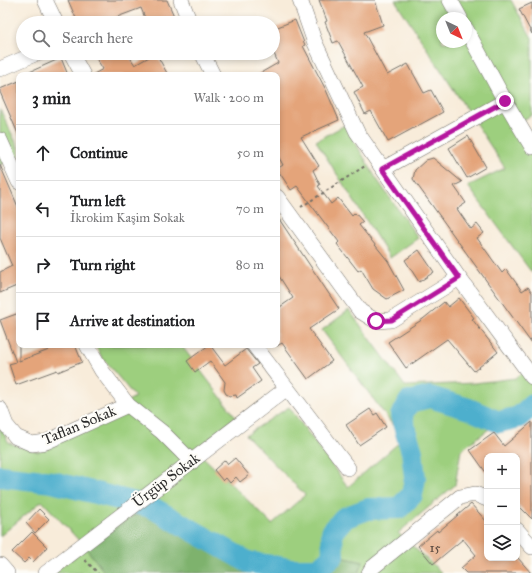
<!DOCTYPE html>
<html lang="en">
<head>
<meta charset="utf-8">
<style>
	:root { --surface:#fff; --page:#f6f6f6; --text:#202124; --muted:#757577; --line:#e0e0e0 }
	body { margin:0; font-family:"IM FELL Great Primer",serif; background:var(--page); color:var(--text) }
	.controls { position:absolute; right:12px; bottom:12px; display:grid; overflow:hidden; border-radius:8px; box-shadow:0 2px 6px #0003 }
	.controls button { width:36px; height:36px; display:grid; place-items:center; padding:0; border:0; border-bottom:1px solid var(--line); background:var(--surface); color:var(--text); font:20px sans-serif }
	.compass { position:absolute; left:436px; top:12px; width:36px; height:36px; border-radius:50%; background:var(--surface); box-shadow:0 2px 6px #0003; rotate:137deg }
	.stop { position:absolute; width:12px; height:12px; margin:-9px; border:3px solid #b5179e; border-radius:50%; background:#fff }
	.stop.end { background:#b5179e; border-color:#fff; box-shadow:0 1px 4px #0008 }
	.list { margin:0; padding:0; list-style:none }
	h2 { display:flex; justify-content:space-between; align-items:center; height:52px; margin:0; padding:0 16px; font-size:17px }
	h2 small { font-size:13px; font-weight:400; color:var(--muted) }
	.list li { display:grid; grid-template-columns:26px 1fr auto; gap:12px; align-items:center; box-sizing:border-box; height:56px; padding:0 16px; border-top:1px solid var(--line) }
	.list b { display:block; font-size:15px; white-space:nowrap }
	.list p { margin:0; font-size:13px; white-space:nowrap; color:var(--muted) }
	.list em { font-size:13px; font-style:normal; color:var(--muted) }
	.icon { flex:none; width:22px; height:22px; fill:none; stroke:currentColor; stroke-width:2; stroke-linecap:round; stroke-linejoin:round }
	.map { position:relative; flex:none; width:532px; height:573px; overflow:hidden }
	.search { position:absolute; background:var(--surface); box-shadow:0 2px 6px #0003; left:16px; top:16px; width:264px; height:44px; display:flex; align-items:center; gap:10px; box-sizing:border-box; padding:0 14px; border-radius:22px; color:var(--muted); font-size:15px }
	.panel { position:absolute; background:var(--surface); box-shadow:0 2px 6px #0003; left:16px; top:72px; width:264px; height:276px; border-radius:8px }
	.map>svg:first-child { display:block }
</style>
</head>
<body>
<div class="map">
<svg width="532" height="573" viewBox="0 0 532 573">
	<rect width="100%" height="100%" fill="#fdfcf7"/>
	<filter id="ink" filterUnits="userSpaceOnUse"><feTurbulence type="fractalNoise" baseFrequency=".025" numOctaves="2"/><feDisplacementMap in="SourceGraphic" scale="8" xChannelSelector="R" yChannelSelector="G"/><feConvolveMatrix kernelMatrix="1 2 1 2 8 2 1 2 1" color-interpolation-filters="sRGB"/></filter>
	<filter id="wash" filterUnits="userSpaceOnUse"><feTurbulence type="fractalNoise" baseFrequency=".012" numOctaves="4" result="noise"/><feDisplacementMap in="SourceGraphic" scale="16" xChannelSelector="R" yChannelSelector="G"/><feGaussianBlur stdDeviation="0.9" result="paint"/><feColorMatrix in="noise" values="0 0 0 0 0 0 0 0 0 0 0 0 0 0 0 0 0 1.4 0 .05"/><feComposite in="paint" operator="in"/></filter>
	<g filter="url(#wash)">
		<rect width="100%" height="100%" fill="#f8ecda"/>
		<path fill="#9dcf7e" stroke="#647d54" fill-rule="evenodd" d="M395 0H511L532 38V115L514 125 532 157V273L468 186 505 168ZM442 18H466V42H442Z
			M0 109 19 149V156L0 165Z
			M345 125 376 178 418 238 390 258 316 141Z
			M349 310 405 386 475 383 516 378 532 365V416L517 428 493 426 461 450 455 485 398 533 442 573H359L363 562 341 557 334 564 320 573H271L249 569 149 514 86 548 105 573H53L86 548 42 501 0 536V426L9 443 38 452 135 397 101 356 95 345H181L236 417 196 450 272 524 305 495 246 435 289 407 348 487 403 439 322 330Z"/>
		<path fill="#7eb26d" stroke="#546e4c" d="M149 514 249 569 271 573H105L86 548 133 516Z
			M341 557 363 562 359 573H320L334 564Z"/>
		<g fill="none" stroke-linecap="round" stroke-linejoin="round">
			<path stroke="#4eafcd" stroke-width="22" d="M0 476 52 482 151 507 248 562 291 569H318L333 556 332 532 344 518 368 509 399 508 412 495 415 478 412 452 401 416 409 402 430 397 469 409 499 422 519 417 532 405"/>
		</g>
		<g id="blocks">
			<path fill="#e4a47a" d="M68 0H167L177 23H147L141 8 101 23H78Z
				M319 0H375L383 25 364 32 387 75 408 64 424 93 431 90 443 112 388 142 371 111 365 114 354 92 363 87 338 41 333 43 325 22 327 21Z
				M532 3V34L519 9Z
				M295 20 305 45 303 46 326 90 339 120 301 137 319 166 313 170 320 185 318 186 331 204 338 198 352 216 355 213 363 222 359 225 388 261 404 290 387 299 373 289 361 269 358 271 337 244 339 242 297 186 291 190 277 169 283 165 277 154V75H257L278 63 273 51V29Z
				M93 53H127L135 65 156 53 168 75H92L103 69Z
				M61 58 68 75H23Z
				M19 81V136L0 92V89Z
				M468 136 486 167 467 178 449 148Z
				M433 158 462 182 454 186 466 203 457 209 471 229 477 224 484 233 477 238 502 273 506 269 522 291 528 287 532 292V344L413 179 415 170 426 160Z
				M0 165 19 209V285L0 293V272L12 266 0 238Z
				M277 216 339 309 309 329 332 361 308 379 282 343 277 346V309L293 298 277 273Z
				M419 250 434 272 419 282 405 260Z
				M459 298 474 318 472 319 498 352 474 371 447 339 406 368 388 342 423 319 444 302 448 307Z
				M19 313V361L49 350 46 345H75L82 362 58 372 57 370 16 385 9 364 16 362 0 320Z
				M209 345H210L225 365 246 349 258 364 252 368 261 381 237 398 236 395 230 396 226 394 224 390 225 382 210 361 195 372 187 361Z
				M370 409 374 415 377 413 386 427 359 445 346 425Z
				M532 422V519L517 504V456H487V474L470 450 494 433 504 446Z
				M235 458 249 475 240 482 236 477 230 483 226 478 223 481 214 470 225 460 228 464Z
				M471 504 487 522V558H518L531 573H466L461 568 476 555 463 539 433 564 418 546 437 530 438 532Z
				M39 509 49 519 35 533 26 523Z
				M32 532 47 547 33 562 29 558 24 563 12 552Z"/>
		</g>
	</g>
	<g filter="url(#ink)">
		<use href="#blocks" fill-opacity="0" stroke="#736f68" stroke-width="1"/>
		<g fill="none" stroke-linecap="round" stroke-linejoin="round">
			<g stroke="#736f68" stroke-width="16">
				<path id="minor" d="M45 0 56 23
					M181 0 190 23
					M300 0 315 43 357 132 459 278 532 377
					M450 0 460 18
					M466 29 505 101 532 147
					M71 53 83 75
					M202 53 213 75
					M0 69 37 53
					M0 140 19 182
					M383 169 505 101
					M277 197 360 311 376 321 391 320 459 278
					M87 345 102 371 128 405 162 432 192 462
					M254 345 348 468
					M0 409 6 425 16 437 32 444 46 442 128 405
					M517 530 532 547
					M0 565 7 573
					M46 573 287 388
					M369 573 372 568 460 497 475 494 487 499"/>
			</g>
			<path stroke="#736f68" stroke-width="2" stroke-dasharray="3 3" stroke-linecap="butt" d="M301 207 365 166
				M85 560 98 573"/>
			<use href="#minor" stroke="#fff" stroke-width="15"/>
		</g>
	</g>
	<g fill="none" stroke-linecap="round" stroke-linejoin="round" filter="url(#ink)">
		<path stroke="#b5179e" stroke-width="5" d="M376 321 392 320 459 278 382 169 505 101"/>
	</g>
	<g text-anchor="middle" stroke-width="4" stroke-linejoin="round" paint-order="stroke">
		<g font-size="13" fill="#59493f">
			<text x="435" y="552">15</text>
		</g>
		<g font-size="15" fill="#2b2b2b" stroke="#fdfcf7">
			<text transform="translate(79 425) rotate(-23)" y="5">Taflan Sokak</text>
			<text transform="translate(166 480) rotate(-37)" y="5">Ürgüp Sokak</text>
		</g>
	</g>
</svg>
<div class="controls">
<button>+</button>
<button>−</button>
<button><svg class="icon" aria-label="layers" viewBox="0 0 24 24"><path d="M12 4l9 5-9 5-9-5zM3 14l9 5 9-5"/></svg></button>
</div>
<svg class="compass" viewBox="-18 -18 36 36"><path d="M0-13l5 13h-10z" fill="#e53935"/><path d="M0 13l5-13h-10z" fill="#757577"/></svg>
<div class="stop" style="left:376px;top:321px"></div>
<div class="stop end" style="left:505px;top:101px"></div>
<div class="search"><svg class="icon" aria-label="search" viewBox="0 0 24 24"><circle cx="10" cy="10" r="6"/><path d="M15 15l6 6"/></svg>Search here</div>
<section class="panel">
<h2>3 min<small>Walk · 200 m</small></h2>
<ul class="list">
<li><svg class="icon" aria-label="ahead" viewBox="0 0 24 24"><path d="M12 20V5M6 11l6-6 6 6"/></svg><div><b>Continue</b></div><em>50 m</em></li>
<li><svg class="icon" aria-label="left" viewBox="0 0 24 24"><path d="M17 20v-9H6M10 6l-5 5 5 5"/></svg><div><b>Turn left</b><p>İkrokim Kaşim Sokak</p></div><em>70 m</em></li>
<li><svg class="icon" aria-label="right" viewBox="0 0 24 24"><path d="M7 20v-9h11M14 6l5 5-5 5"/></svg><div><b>Turn right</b></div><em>80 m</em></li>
<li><svg class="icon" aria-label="arrive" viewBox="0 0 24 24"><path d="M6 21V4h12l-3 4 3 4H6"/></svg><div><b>Arrive at destination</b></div></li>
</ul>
</section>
</div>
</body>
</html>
